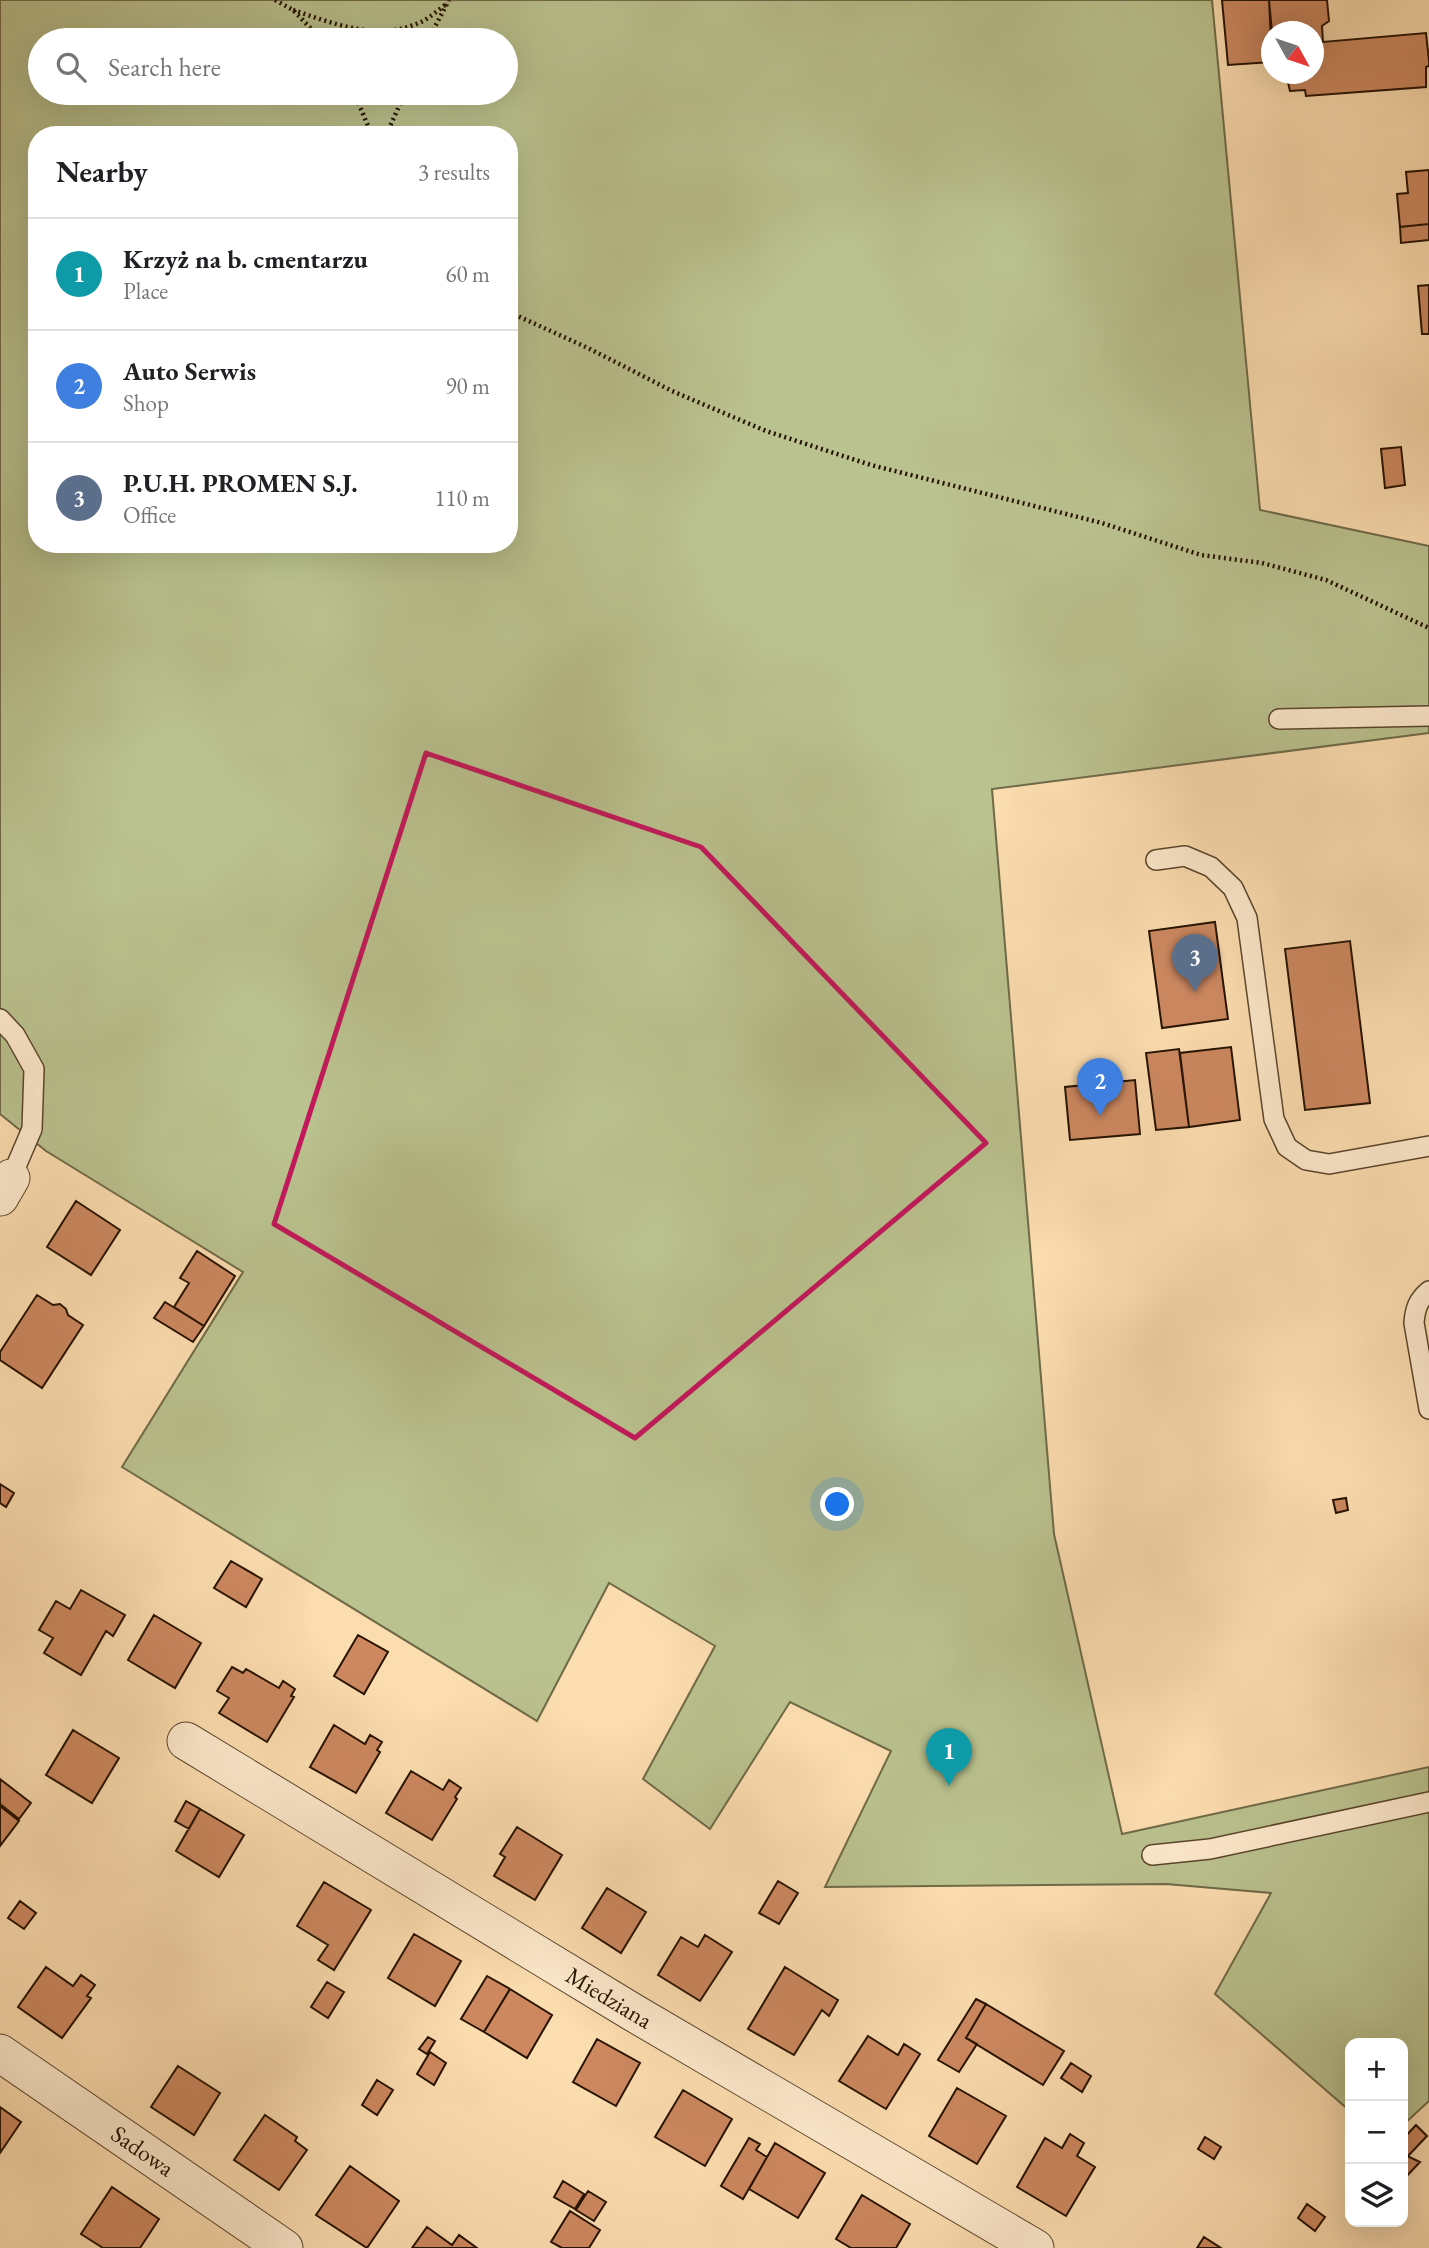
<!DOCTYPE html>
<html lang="en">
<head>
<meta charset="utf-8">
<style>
	:root { --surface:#fff; --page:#f2f2f2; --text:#202124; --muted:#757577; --line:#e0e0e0; --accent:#ea580c }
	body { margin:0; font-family:"EB Garamond",serif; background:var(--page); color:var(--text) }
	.controls { position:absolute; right:21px; bottom:21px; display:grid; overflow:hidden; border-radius:14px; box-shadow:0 7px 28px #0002 }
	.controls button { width:63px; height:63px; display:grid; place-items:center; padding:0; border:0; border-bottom:2px solid var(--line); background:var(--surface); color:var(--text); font:35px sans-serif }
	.compass { position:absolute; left:1261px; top:21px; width:63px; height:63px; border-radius:50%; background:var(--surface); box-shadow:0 7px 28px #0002; rotate:130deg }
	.you { position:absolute; left:838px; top:1505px; width:24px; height:24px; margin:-18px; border:5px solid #fff; border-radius:50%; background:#1a73e8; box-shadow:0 0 0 10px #1a73e833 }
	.badge { display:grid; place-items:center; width:46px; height:46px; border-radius:50%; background:var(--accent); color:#fff; font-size:23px; font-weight:700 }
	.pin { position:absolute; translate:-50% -58px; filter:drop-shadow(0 2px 4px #0008) }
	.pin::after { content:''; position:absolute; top:37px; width:24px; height:21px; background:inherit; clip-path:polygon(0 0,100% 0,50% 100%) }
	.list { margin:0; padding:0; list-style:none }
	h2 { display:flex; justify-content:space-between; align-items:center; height:91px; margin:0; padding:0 28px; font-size:30px }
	h2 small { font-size:23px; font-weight:400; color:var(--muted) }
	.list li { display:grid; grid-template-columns:46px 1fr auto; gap:21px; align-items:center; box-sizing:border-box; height:112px; padding:0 28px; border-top:2px solid var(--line) }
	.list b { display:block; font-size:26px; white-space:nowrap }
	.list p { margin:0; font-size:23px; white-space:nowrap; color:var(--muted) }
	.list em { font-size:23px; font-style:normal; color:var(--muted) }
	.icon { flex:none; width:38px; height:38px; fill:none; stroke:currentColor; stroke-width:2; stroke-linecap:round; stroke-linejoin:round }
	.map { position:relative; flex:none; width:1429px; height:2248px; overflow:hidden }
	.search { position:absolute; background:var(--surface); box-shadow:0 7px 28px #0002; left:28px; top:28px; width:490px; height:77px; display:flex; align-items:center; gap:18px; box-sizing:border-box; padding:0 24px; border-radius:38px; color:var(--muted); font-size:26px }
	.panel { position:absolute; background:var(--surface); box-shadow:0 7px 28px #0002; left:28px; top:126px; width:490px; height:427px; border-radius:28px }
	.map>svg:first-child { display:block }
</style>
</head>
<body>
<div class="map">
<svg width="1429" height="2248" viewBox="0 0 1429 2248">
	<rect width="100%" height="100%" fill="#fcddb0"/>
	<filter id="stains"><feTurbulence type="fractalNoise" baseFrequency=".00286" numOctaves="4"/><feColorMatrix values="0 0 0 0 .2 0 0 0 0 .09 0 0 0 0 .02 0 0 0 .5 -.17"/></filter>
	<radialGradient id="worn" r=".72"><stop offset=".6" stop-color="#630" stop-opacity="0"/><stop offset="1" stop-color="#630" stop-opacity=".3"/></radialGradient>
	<path fill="#bac28f" stroke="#706a48" stroke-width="2" fill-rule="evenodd" d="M0 0H1212L1260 510 1429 546V733L992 789 1054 1534 1122 1834 1429 1767V2101L1403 2125V2043H1350V2111L1215 1994 1271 1893 1166 1884 825 1887 891 1751 790 1702 710 1829 643 1779 715 1646 609 1583 537 1721 122 1467 243 1272 46 1151 0 1114ZM40 40H506V93H40ZM37 135H509V544H37Z"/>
	<path fill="#cd8860" stroke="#251200" stroke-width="2" d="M1222 0H1269L1272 62 1228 65Z
		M1269 0H1327L1329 21 1322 26 1323 42 1426 33 1429 61V66L1426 67V87L1306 96 1305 90 1290 91 1286 74H1314V32H1272Z
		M1429 170V224L1400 227 1397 194 1408 193 1406 172Z
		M1429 224V240L1401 243 1400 227Z
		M1429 285V334H1422L1418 286Z
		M1401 447 1405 485 1385 488 1381 449Z
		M1215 922 1228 1019 1162 1028 1149 931Z
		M1350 941 1370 1103 1305 1110 1285 949Z
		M1231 1047 1240 1120 1189 1127 1180 1053Z
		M1179 1049 1189 1127 1156 1130 1146 1053Z
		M1135 1080 1140 1134 1070 1140 1065 1087Z
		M76 1201 120 1230 91 1275 47 1247Z
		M197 1251 235 1276 204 1326 174 1307 189 1283 180 1278Z
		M37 1295 53 1305 60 1304 66 1309 68 1315 83 1325 42 1388 0 1360V1352Z
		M165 1302 204 1326 193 1342 154 1318Z
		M0 1484 14 1493 6 1507 0 1503Z
		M1346 1498 1348 1510 1336 1513 1333 1500Z
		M231 1561 262 1579 246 1607 214 1588Z
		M81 1590 125 1615 113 1636 106 1631 81 1675 44 1653 53 1638 39 1630 56 1601 70 1609Z
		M154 1615 201 1643 175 1688 128 1660Z
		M358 1635 388 1652 364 1694 334 1676Z
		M232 1667 243 1673 246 1669 279 1688 283 1681 295 1689 291 1696 294 1697 267 1742 219 1713 229 1698 217 1691Z
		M334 1725 365 1744 370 1735 382 1742 377 1750 380 1752 356 1793 310 1767Z
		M73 1730 119 1758 92 1803 46 1775Z
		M411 1771 443 1790 449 1780 461 1788 455 1797 457 1799 432 1840 386 1813Z
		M0 1779 31 1803 19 1819 0 1804Z
		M186 1801 200 1809 189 1829 175 1821Z
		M0 1806 19 1821 0 1846Z
		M200 1809 244 1835 219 1877 176 1851Z
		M517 1827 562 1855 535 1900 494 1876 505 1857 500 1854Z
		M778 1881 798 1893 779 1924 759 1913Z
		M324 1882 371 1910 334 1970 318 1960 328 1945 297 1926Z
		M607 1888 646 1912 621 1953 582 1928Z
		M20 1901 36 1913 24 1929 8 1918Z
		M414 1934 461 1961 435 2006 388 1978Z
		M705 1935 732 1952 700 2001 658 1975 681 1937 698 1947Z
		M46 1967 73 1986 81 1975 95 1985 87 1996 91 1998 62 2038 18 2007Z
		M785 1967 838 2000 829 2016 822 2010 794 2055 748 2029Z
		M487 1976 510 1989 484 2032 461 2019Z
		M327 1982 344 1992 328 2018 311 2007Z
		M510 1989 552 2015 527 2058 484 2032Z
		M976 1999 986 2004 966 2038 977 2044 959 2072 938 2060Z
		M986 2004 1064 2051 1043 2085 966 2038Z
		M868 2036 898 2055 904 2044 920 2054 886 2109 839 2081Z
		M428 2037 435 2041 427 2054 419 2049Z
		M597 2039 640 2063 616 2106 573 2082Z
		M430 2052 446 2063 434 2085 417 2074Z
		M1071 2063 1091 2076 1082 2092 1061 2078Z
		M178 2066 220 2093 194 2135 151 2107Z
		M377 2080 393 2090 377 2115 362 2105Z
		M957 2088 1006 2116 977 2164 929 2136Z
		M683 2090 732 2119 705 2166 655 2137Z
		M0 2107 21 2122 0 2153Z
		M265 2115 297 2137 295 2141 307 2150 279 2190 234 2160Z
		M1416 2125 1427 2136 1408 2156 1403 2154V2139Z
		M1070 2134 1084 2143 1077 2156 1095 2167 1066 2216 1017 2187 1045 2138 1062 2148Z
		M1205 2137 1221 2147 1214 2159 1198 2149Z
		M749 2138 760 2144 756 2150 767 2157 743 2199 721 2186Z
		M775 2143 825 2173 798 2218 749 2189Z
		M1403 2154 1420 2162 1403 2180Z
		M350 2166 399 2201 367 2248 316 2215Z
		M563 2181 584 2194 575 2209 554 2197Z
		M112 2187 159 2219 140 2248H103L81 2234Z
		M588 2191 606 2202 594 2221 576 2210Z
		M862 2195 910 2224 896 2248H851L836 2239Z
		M1307 2204 1325 2217 1315 2231 1298 2218Z
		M570 2211 600 2230 589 2248H562L551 2242Z
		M427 2227 452 2245 459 2235 477 2248H412Z
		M1204 2237 1221 2248H1197Z"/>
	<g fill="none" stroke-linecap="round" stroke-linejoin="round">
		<g stroke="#5b452c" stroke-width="22">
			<path id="service" d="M1279 719 1429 716
				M1156 860 1185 856 1211 867 1233 888 1247 918 1274 1119 1287 1147 1306 1160 1329 1164 1429 1146
				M0 1019 15 1035 34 1069 32 1129 11 1178
				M1429 1291C1418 1300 1415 1309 1414 1323L1429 1409
				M1152 1855 1210 1849 1429 1802"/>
		</g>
		<g stroke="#5b452c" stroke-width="39">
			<g id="minor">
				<path d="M0 1197 11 1178"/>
				<path id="s1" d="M186 1741 634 2013 1035 2248"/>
				<path id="s2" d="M0 2053 284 2248"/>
			</g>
		</g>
		<path stroke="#251200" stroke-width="4.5" stroke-dasharray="2 3.5" stroke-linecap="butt" d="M275 0 293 10 322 40
			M293 10C335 24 378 42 421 22 430 18 439 9 448 3
			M428 40 449 0
			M354 93 372 135
			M386 135 405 93
			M509 312 588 348 672 391 766 431 871 465 1102 523 1201 555 1262 563 1326 580 1429 628"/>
		<use href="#service" stroke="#fde9cc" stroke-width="19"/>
		<use href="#minor" stroke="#fde9cc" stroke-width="37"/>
	</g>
	<path fill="none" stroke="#c2185b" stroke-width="5" stroke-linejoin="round" d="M426 753 701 847 986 1143 635 1438 274 1224Z"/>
	<g text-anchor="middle" stroke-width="7" stroke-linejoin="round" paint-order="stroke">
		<g font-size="24" fill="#251200" stroke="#fde9cc">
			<text dy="8" stroke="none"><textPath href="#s1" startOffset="495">Miedziana</textPath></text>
			<text dy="8" stroke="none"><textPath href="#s2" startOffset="173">Sadowa</textPath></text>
		</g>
	</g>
	<rect width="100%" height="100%" filter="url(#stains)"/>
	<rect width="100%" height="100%" fill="url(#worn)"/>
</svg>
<div class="controls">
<button>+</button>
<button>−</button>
<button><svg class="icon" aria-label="layers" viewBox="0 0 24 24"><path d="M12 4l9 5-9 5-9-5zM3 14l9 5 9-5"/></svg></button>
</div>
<svg class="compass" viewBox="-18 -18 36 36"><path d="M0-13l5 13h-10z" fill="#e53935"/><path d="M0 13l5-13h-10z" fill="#757577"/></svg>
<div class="you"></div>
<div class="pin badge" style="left:949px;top:1786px;background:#0f9aa8">1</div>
<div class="pin badge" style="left:1100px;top:1116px;background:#3f7fe0">2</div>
<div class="pin badge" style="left:1195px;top:992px;background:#5c6f8a">3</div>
<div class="search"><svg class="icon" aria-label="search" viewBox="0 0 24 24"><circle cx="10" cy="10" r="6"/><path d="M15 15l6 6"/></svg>Search here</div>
<section class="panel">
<h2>Nearby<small>3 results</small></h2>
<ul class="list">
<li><span class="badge" style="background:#0f9aa8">1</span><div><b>Krzyż na b. cmentarzu</b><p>Place</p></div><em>60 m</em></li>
<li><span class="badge" style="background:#3f7fe0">2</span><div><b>Auto Serwis</b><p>Shop</p></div><em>90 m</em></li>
<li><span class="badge" style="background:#5c6f8a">3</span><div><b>P.U.H. PROMEN S.J.</b><p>Office</p></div><em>110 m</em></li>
</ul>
</section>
</div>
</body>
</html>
